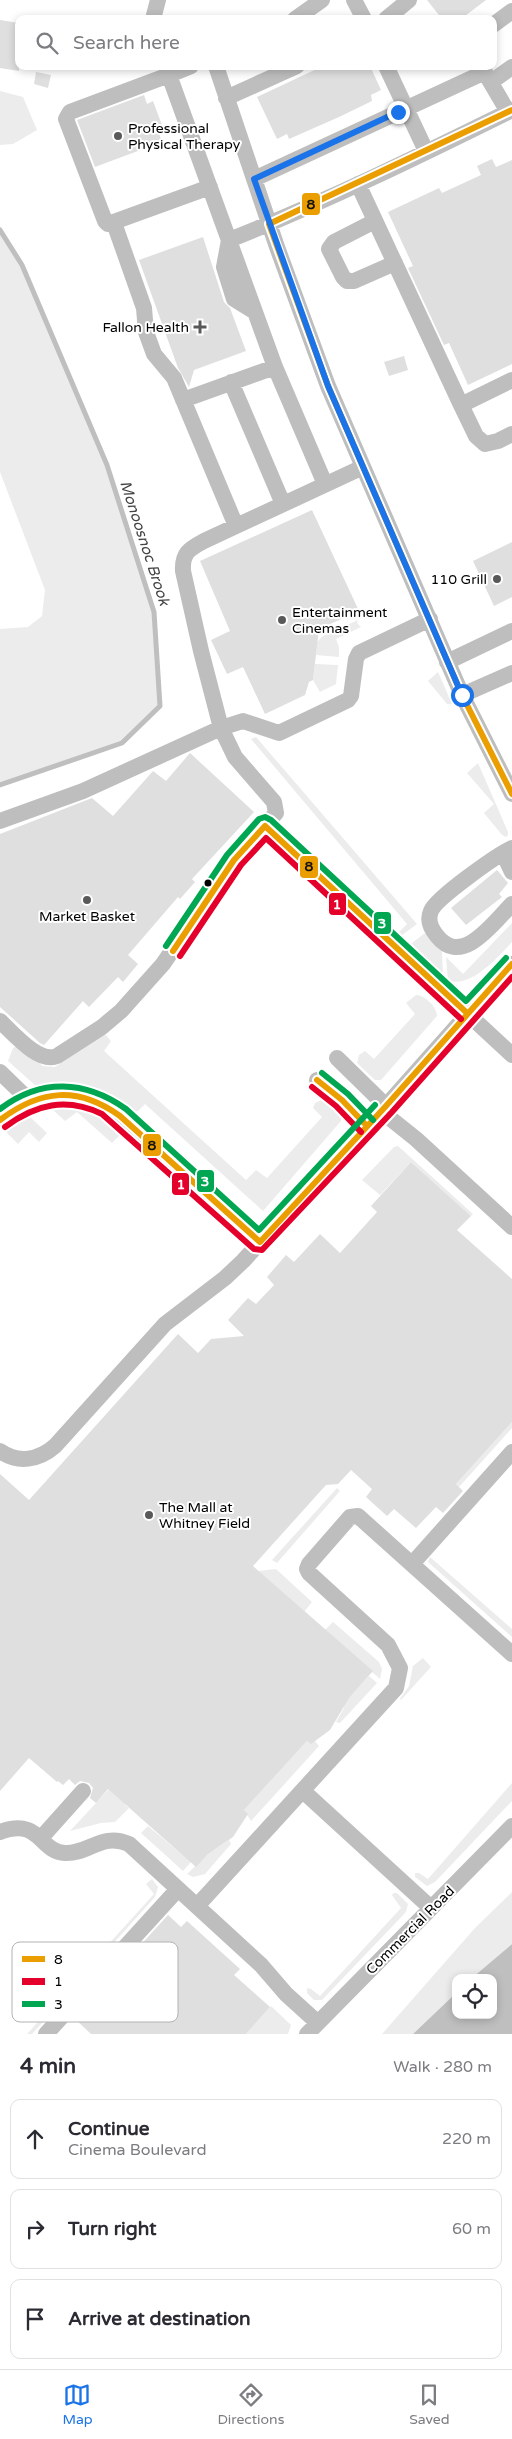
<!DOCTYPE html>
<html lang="en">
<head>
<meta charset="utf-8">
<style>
	:root { --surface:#fff; --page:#f7f7f7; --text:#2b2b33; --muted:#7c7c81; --line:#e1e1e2; --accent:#1a73e8 }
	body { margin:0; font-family:"Varela Round",sans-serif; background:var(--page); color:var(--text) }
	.controls { position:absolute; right:15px; bottom:15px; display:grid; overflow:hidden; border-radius:10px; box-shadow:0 2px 8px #0003 }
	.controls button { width:45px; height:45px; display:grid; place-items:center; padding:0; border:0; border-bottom:1px solid var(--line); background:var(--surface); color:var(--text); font:25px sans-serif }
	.stop { position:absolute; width:15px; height:15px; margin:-11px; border:4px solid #1a73e8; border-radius:50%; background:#fff }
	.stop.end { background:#1a73e8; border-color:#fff; box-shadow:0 1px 5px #0008 }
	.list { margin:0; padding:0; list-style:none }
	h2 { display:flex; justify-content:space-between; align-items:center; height:65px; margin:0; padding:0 20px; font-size:21px }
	h2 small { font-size:16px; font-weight:400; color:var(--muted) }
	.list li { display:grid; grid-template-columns:32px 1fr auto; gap:15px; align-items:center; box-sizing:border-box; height:80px; margin:0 10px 10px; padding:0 10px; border:1px solid var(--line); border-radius:10px }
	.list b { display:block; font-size:19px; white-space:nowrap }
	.list p { margin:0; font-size:16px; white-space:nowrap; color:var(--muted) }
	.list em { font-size:16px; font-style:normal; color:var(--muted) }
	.icon { flex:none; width:28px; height:28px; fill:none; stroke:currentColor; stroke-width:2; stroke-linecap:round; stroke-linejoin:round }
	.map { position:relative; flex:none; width:512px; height:2034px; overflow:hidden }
	.search { position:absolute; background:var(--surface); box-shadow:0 2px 8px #0003; left:15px; right:15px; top:15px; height:55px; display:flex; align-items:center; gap:12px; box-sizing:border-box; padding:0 18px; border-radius:10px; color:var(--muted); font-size:19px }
	.sheet { height:335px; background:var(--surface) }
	nav { display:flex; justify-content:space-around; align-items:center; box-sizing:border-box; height:70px; border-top:1px solid var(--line); background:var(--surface); font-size:14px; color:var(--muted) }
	nav a { display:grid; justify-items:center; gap:2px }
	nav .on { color:var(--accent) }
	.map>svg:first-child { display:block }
</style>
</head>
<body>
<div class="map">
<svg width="512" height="2034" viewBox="0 0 512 2034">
	<rect width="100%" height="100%" fill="#fff"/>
	<path fill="#ececec" d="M0 91 23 97 37 130 13 144 0 145Z
		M0 230 22 265 107 465 153 606 160 706 122 743 0 785V629L28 627 42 616 45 590 0 472Z
		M358 620 357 623 361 627 336 639 339 647V657L316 655 317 642 323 636Z
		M315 664 338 665 336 684 320 692 313 680Z
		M438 672 452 704H447L428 681Z
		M256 737 417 924 401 936 399 932 407 924 251 739Z
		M478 763 508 832V835L506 837 502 835 484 813 494 804 467 773Z
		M512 923V942C497 958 472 987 448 981L446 957 463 974Z
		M425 933 442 952 443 976 412 946V943Z
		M416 995C425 995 437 1007 437 1016L381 1080H375L357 1063 359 1055 365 1051 374 1059 415 1014 406 1003Z
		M101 1035H106L111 1041 104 1051 246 1180 256 1170 267 1178 322 1117 313 1108 315 1103 321 1100C332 1101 342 1110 341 1121L263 1211 145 1104 138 1111 134 1112C105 1088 73 1074 36 1086L8 1061 13 1048 17 1046 43 1066 55 1067Z
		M62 1107C86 1108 101 1115 118 1131L119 1136 112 1143 77 1112 65 1121 52 1109Z
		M29 1116 47 1133 39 1142 29 1132 18 1144 7 1133 6 1129 24 1117Z
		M398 1146 473 1214 471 1216 411 1162 380 1195 362 1180 394 1147Z
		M512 1422V1428L459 1487 456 1484Z
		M337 1488 340 1491 277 1563 272 1560Z
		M430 1557 512 1629V1637L428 1562Z
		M276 1569 312 1602 304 1612 258 1571Z
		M333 1622 379 1662 382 1669 380 1679 325 1630Z
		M423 1658 431 1667 401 1700 400 1699 409 1686 413 1666Z
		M369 1676 377 1683 340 1723 336 1722 344 1708 342 1705Z
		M307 1741H315L319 1746 251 1821 244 1810Z
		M512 1783V1801L435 1882 427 1886 415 1877V1873H419L428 1879Z
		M109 1789 126 1803 125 1805 129 1808 115 1822 101 1823 70 1831Z
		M148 1826 191 1862 183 1871 141 1833Z
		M229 1840 231 1844 205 1874 193 1877 187 1874 213 1849 214 1850Z
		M152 1879 158 1887 155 1897 32 2034H27L154 1894 146 1884Z
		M512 1892V1944L472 1978H456V1993L413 2034H382L475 1928Z
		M394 1893H397L408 1904 406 1912 322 2000H314L307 1993V1988L311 1989 320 1996 401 1908 392 1895Z
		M271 2006 291 2025 288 2034H246Z"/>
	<path fill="#bfbfbf" d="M512 1944V2034H413L456 1993V2015H493V1978H472Z"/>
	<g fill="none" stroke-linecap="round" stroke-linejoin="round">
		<path stroke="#bfbfbf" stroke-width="5" d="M0 230 22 265 107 465 154 612 160 706 122 743 0 785"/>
	</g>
	<path fill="#dfdfdf" d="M427 0H486L461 19H442Z
		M0 20 19 23V71L0 68Z
		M323 66H370L381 90 371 95 372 101 339 117 289 139 287 134 277 139 257 97Z
		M36 72 51 75 48 88 34 84Z
		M144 95 147 104 153 101 163 128 158 130 162 142 95 167 77 120Z
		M492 159 496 167 512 160V364L468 385 449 343 444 345 408 268 413 266 388 212 439 188 442 193 481 175 477 166Z
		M203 237 224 302 230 308 246 351 194 370 189 387 178 368 139 260Z
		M404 356 408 370 389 376 384 362Z
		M312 510 359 611 319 629 313 680 309 682 305 695 265 714 243 667 227 674 211 640 230 631 200 561Z
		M512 542V597L494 606 473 561Z
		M190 753 254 812 192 879 195 882 180 899 178 897 128 955 138 964 123 982 118 977 89 1007 83 1001 44 1045 40 1043 0 1007V834L92 798 113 816 153 771 166 781Z
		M497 870 508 883 499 894 502 897 466 925 451 908Z
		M411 1162 471 1216 457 1230 512 1279V1422L456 1484 463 1491 443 1513 436 1507 416 1528 394 1509 387 1516 366 1497 372 1489 351 1470 338 1484 326 1485 253 1566 373 1671 349 1698 330 1730 311 1744 307 1741 244 1810 248 1814 233 1837 208 1854 196 1867 108 1789 96 1803 90 1798 93 1788 89 1783 80 1781 75 1785 69 1779 63 1785 58 1781 57 1782 29 1758 0 1791V1474L29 1500 178 1334 198 1353 211 1339 244 1336 228 1320 248 1298 256 1304 274 1285 267 1277 286 1255 294 1262 320 1234 340 1253 377 1212 371 1206Z
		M168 1915 181 1927 187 1921 240 1969 234 1975 270 2007 246 2034H91L74 2018Z"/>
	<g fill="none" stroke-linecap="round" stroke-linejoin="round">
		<path stroke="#bebebe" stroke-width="16" d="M354 0 364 19
			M153 19 158 0
			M295 19 322 0
			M386 19 409 0
			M493 25 512 11
			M191 66 169 75 275 367 325 484
			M216 66 277 247 328 386 462 695 512 794
			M386 66 426 151
			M481 66 508 112
			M169 75 70 112 66 119 105 221 108 224 210 187
			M491 82 512 67
			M226 98 297 66
			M254 179 485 72
			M358 184 461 405 512 380
			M375 221 334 242 329 249 343 277 347 281H354L395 263
			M114 223 144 308 146 332 154 354 174 378 236 526
			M255 312 234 299 224 267 229 240C325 202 419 156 512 110
			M231 382 283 504
			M183 400 275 367
			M461 405 476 436 485 444 498 441 512 434
			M447 662 512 631
			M462 695 512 673
			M0 821 83 791 221 728 201 651 183 571C182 553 189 549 204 541L363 467
			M265 826 512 1055
			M512 848C497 855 436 898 431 911 427 920 431 929 437 936 462 968 494 922 512 904
			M503 853 512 872
			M0 1021C13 1033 39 1064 57 1056L102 1027 121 1011 163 964 234 860 276 813 274 802 235 757 221 728 243 721 279 733 348 700 351 696 356 659 359 653 430 619
			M337 1058 386 1106
			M0 1072 30 1101
			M317 1080 342 1100 367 1126
			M381 1111 416 1139 512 1227
			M0 1120C35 1089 84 1085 120 1116L260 1242
			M0 1451C18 1464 39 1460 55 1446L165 1324 225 1278 243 1261 386 1106 512 964
			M412 1564 512 1452
			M303 1791 431 1908
			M0 1832C41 1817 39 1852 65 1853 89 1854 102 1832 129 1844L261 1965 286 1994 318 2023
			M41 1838 83 1791
			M197 1906 396 1688 400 1668 388 1645 309 1573 307 1569 309 1564 350 1517 358 1516 512 1654
			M46 2034 178 1889
			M307 2034 512 1826"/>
		<g stroke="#fff" stroke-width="10">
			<path id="bus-1" d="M512 110 269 224 328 386 462 695 512 794
				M173 951 234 860 265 826 467 1013
				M317 1080 342 1100 367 1126
				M0 1120C41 1089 78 1086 120 1116L260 1242 386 1106 512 964"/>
		</g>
		<g stroke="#fff" stroke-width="10">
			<path id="bus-2" d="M180 956 241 865 266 838 461 1019
				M312 1087 336 1106 361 1132
				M5 1127C36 1104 66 1097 102 1114L254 1249 262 1250 392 1112 512 977"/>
		</g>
		<g stroke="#fff" stroke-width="10">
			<path id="bus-3" d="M166 946 227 855 259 819 265 817 271 820 466 1001 506 958
				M322 1073 348 1094 373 1120
				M0 1109C41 1078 85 1080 126 1109L259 1230 375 1105"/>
		</g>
		<use href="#bus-1" stroke="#eb9e00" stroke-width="6"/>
		<use href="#bus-2" stroke="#e4002b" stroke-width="6"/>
		<use href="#bus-3" stroke="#00a651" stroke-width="6"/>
	</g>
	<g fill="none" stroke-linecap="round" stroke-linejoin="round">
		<path stroke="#1a73e8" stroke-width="6" d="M398 112 254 179 328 386 462 695"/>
	</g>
	<g fill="#595959" stroke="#fff" stroke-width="2">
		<circle cx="118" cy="136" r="5"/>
		<path d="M197.5 319.5h5v5h5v5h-5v5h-5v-5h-5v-5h5z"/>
		<circle cx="497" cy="579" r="5"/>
		<circle cx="282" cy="620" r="5"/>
		<circle cx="87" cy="900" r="5"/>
		<circle cx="149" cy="1515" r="5"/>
	</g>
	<circle fill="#000" stroke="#fff" stroke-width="2" cx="208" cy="883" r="4.5"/>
	<g text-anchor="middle" stroke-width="4" stroke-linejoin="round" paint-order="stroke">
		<g font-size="14" fill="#000" stroke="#fff" text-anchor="start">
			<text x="128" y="133">Professional<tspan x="128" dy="16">Physical Therapy</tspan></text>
			<text x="189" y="332" text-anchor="end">Fallon Health</text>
			<text x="487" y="584" text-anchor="end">110 Grill</text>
			<text x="292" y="617">Entertainment<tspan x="292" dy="16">Cinemas</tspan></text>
			<text x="87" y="921" text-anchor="middle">Market Basket</text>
			<text x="159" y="1512">The Mall at<tspan x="159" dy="16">Whitney Field</tspan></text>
		</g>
		<g font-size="14" fill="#000" stroke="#fff">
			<text transform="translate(410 1930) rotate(-45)" y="5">Commercial Road</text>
		</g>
		<g font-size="15" font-style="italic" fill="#444" stroke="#fff">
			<text transform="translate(145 543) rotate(72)" y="5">Monoosnoc Brook</text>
		</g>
	</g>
	<rect x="12" y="1942" width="166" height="80" rx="8" fill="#fff" stroke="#b2b2b2" stroke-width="1"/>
	<rect x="22" y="1956" width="23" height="6" fill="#eb9e00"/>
	<rect x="22" y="1978" width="23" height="7" fill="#e4002b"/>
	<rect x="22" y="2001" width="23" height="6" fill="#00a651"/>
	<g font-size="14" fill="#000">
		<text x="54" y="1964">8</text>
		<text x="54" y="1986">1</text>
		<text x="54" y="2009">3</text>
	</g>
	<g stroke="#fff" stroke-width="2">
		<rect x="301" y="192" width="20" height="24" rx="5" fill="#eb9e00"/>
		<rect x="299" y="855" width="20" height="24" rx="5" fill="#eb9e00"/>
		<rect x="328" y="892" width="19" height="24" rx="5" fill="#e4002b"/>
		<rect x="373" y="911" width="19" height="24" rx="5" fill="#00a651"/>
		<rect x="142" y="1133" width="20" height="24" rx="5" fill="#eb9e00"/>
		<rect x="196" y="1169" width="19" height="24" rx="5" fill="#00a651"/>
		<rect x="171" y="1172" width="19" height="24" rx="5" fill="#e4002b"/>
	</g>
	<g font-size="14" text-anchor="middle" font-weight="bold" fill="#fff">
		<text x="337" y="909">1</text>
		<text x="382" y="928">3</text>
		<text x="205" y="1186">3</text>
		<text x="181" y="1189">1</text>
	</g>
	<g font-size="14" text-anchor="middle" font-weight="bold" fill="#111">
		<text x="311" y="209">8</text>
		<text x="309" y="871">8</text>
		<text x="152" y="1150">8</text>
	</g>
</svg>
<div class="controls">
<button><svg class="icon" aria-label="locate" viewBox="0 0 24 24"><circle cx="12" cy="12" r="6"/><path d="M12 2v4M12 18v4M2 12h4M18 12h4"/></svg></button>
</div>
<div class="stop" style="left:462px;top:695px"></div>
<div class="stop end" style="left:398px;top:112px"></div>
<div class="search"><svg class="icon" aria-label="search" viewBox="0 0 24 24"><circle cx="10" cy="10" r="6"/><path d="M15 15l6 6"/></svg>Search here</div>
</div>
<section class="sheet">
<h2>4 min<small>Walk · 280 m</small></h2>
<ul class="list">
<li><svg class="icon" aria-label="ahead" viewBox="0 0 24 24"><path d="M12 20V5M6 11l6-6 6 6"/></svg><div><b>Continue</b><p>Cinema Boulevard</p></div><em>220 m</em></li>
<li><svg class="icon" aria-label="right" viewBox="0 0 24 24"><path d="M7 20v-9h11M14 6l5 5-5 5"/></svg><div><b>Turn right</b></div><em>60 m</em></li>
<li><svg class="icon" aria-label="arrive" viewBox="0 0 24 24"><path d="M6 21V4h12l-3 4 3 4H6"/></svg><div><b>Arrive at destination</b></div></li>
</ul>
</section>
<nav>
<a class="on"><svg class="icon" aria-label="map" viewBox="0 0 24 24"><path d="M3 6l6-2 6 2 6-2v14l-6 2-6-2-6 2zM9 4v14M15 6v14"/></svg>Map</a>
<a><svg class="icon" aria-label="directions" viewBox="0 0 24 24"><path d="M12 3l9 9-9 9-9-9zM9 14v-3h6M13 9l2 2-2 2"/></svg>Directions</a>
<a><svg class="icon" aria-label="saved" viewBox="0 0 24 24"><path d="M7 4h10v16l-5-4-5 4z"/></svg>Saved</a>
</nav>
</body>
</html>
